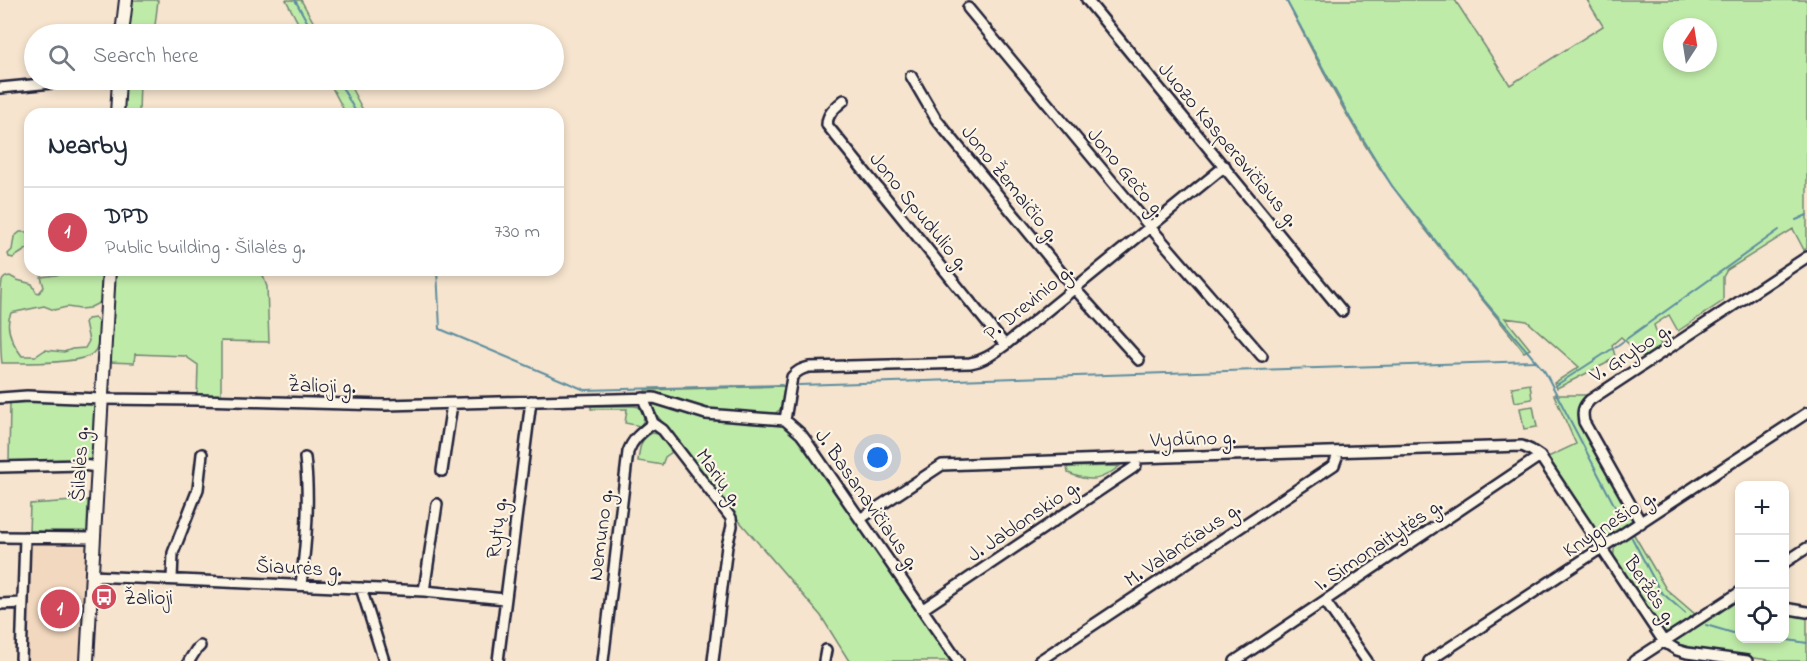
<!DOCTYPE html>
<html lang="en">
<head>
<meta charset="utf-8">
<style>
	:root { --surface:#fff; --page:#f2f2f3; --text:#1f2937; --muted:#747a83; --line:#e0e1e3; --accent:#d1495b }
	body { margin:0; font-family:"Indie Flower",sans-serif; background:var(--page); color:var(--text) }
	.controls { position:absolute; right:18px; bottom:18px; display:grid; overflow:hidden; border-radius:12px; box-shadow:0 3px 9px #0003 }
	.controls button { width:54px; height:54px; display:grid; place-items:center; padding:0; border:0; border-bottom:2px solid var(--line); background:var(--surface); color:var(--text); font:30px sans-serif }
	.compass { position:absolute; left:1663px; top:18px; width:54px; height:54px; border-radius:50%; background:var(--surface); box-shadow:0 3px 9px #0003; rotate:12deg }
	.you { position:absolute; left:878px; top:458px; width:21px; height:21px; margin:-15px; border:4px solid #fff; border-radius:50%; background:#1a73e8; box-shadow:0 0 0 9px #1a73e833 }
	.badge { display:grid; place-items:center; width:39px; height:39px; border-radius:50%; background:var(--accent); color:#fff; font-size:20px; font-weight:700 }
	.pin { position:absolute; translate:-50% -50%; border:3px solid #fff; box-shadow:0 2px 6px #0006 }
	.list { margin:0; padding:0; list-style:none }
	h2 { display:flex; justify-content:space-between; align-items:center; height:78px; margin:0; padding:0 24px; font-size:26px }
	h2 small { font-size:20px; font-weight:400; color:var(--muted) }
	.list li { display:grid; grid-template-columns:39px 1fr auto; gap:18px; align-items:center; box-sizing:border-box; height:90px; padding:0 24px; border-top:2px solid var(--line) }
	.list b { display:block; font-size:22px; white-space:nowrap }
	.list p { margin:0; font-size:20px; white-space:nowrap; color:var(--muted) }
	.list em { font-size:20px; font-style:normal; color:var(--muted) }
	.icon { flex:none; width:33px; height:33px; fill:none; stroke:currentColor; stroke-width:2; stroke-linecap:round; stroke-linejoin:round }
	.map { position:relative; flex:none; width:1807px; height:661px; overflow:hidden }
	.search { position:absolute; background:var(--surface); box-shadow:0 3px 9px #0003; left:24px; top:24px; width:540px; height:66px; display:flex; align-items:center; gap:15px; box-sizing:border-box; padding:0 21px; border-radius:33px; color:var(--muted); font-size:22px }
	.panel { position:absolute; background:var(--surface); box-shadow:0 3px 9px #0003; left:24px; top:108px; width:540px; height:168px; border-radius:18px }
	.map>svg:first-child { display:block }
</style>
</head>
<body>
<div class="map">
<svg width="1807" height="661" viewBox="0 0 1807 661">
	<rect width="100%" height="100%" fill="#f6e4ce"/>
	<filter id="ink" filterUnits="userSpaceOnUse"><feTurbulence type="fractalNoise" baseFrequency=".0167" numOctaves="2"/><feDisplacementMap in="SourceGraphic" scale="12" xChannelSelector="R" yChannelSelector="G"/><feConvolveMatrix kernelMatrix="1 2 1 2 8 2 1 2 1" color-interpolation-filters="sRGB"/></filter>
	<g filter="url(#ink)">
		<path fill="#f2d8be" d="M29 540 91 541 84 661H23Z"/>
		<path fill="#bfeba8" stroke="#708672" stroke-width="1.5" fill-rule="evenodd" d="M131 0H158L154 34H128Z
			M286 0H301L320 34H304Z
			M1286 0H1455L1510 85 1603 26 1587 0H1807V248L1804 250 1793 229 1727 270 1723 277V301L1678 331 1669 315 1654 325 1661 346 1644 358 1621 337 1612 345 1615 356 1605 364 1557 388 1554 383 1579 367 1527 321 1505 318 1530 349 1524 352C1481 296 1434 244 1393 187 1352 131 1318 62 1286 0ZM1672 27H1708V63H1672Z
			M125 80H140L139 114H123Z
			M328 80H347L365 114H346Z
			M20 232H30V247L13 258 9 257 8 254 12 250 14 237Z
			M72 270H103L101 302 89 308 80 309 67 307 54 310 44 306 11 313C4 327 13 344 22 356H36L45 350 64 352 72 349 85 348 89 341 85 322 88 319 95 318 100 325C99 333 100 346 94 352 84 365 20 363 2 363 0 350 0 291 2 281 4 277 6 277 10 276L17 280 32 284 36 292 39 293 44 287 41 277 70 273Z
			M113 270H261L267 287 269 342 221 341V400H197L198 365 185 356 135 354 134 363 109 362Z
			M1530 384 1532 399 1515 402 1512 387Z
			M785 386 782 408 773 415 699 408 658 394H646L645 390Z
			M1554 395H1590C1579 407 1576 409 1581 425L1633 516 1631 523 1606 540 1599 537 1548 457 1576 444Z
			M28 400 94 405 92 460 9 463 10 403Z
			M657 401 703 417 731 421 779 424 790 429 797 435 950 661H849L821 616 735 516 652 409 651 405Z
			M591 406H634L639 407 644 416 643 422 640 426 625 423 627 409H591Z
			M1533 406 1537 427 1524 429 1520 408Z
			M652 433 658 434 672 452 665 457 662 465 638 461C640 448 639 440 652 433Z
			M1120 466C1100 481 1092 483 1068 473L1067 467Z
			M88 500 87 531 29 532 30 504Z
			M1633 533 1666 589 1696 615 1668 632 1661 631 1614 560C1612 543 1619 538 1633 533Z
			M1739 598 1740 638H1784L1785 612 1807 616V661H1776L1689 649 1677 646 1673 642 1676 637Z"/>
		<g fill="none" stroke-linecap="round" stroke-linejoin="round">
			<path stroke="#5d8d9f" stroke-width="2" d="M295 0 314 34
				M1286 0 1350 118 1392 186 1466 279 1545 372 1621 518
				M338 80 357 114
				M1796 220 1807 215
				M437 270 440 329 585 390 782 385
				M799 385 1535 361
				M1555 386 1618 345 1779 230
				M1632 538 1660 591 1685 613
				M1706 625 1740 635
				M1775 638 1807 643"/>
			<g stroke="#22223b" stroke-width="14">
				<path id="minor" d="M1087 0 1342 311
					M968 8 1150 227 1262 356
					M911 76 936 119 1074 288 1139 360
					M0 88 83 80
					M844 100C836 107 827 113 827 125L1005 345
					M0 398 27 396 102 399 197 400 386 405 654 398 706 414 785 420 801 434 807 442 958 661
					M643 398 653 423 663 430 731 518 732 526 727 546 713 661
					M785 420 792 377C797 371 801 369 809 367L970 363C984 361 994 353 1005 345L1225 166
					M0 467 82 465 98 467
					M442 471 452 404
					M860 519 942 465 1136 458 1522 446 1531 450 1540 456 1664 642 1677 650 1687 653 1747 661
					M1641 523 1584 422C1582 412 1583 407 1590 400L1807 257
					M0 537 94 538
					M1784 563 1807 548
					M92 576 424 591 505 599
					M172 579 173 553 198 489 202 454
					M301 585C306 543 310 500 305 458
					M361 588 384 661
					M424 591 437 504
					M1325 601 1367 661
					M0 604 23 603
					M1784 608 1807 612
					M923 609 1133 468 1136 465V458
					M21 661 25 537
					M189 661 196 650 200 646
					M498 661 531 401
					M603 661 628 452C633 438 642 432 653 423
					M824 661 826 650
					M1039 661 1334 465 1337 457V452
					M1235 661 1540 456
					M1429 661 1807 413
					M1634 661 1740 592"/>
			</g>
			<g stroke="#22223b" stroke-width="16">
				<path id="major" d="M122 34 126 0
					M117 114 119 80
					M87 661 109 270"/>
			</g>
			<use href="#minor" stroke="#fcf5e5" stroke-width="9"/>
			<use href="#major" stroke="#fcf5e5" stroke-width="12"/>
		</g>
	</g>
	<defs>
		<g id="bus-disc" transform="scale(1.35)"><circle r="9.5" fill="#d1495b" stroke="#fcf5e5"/><path d="M-5-6H5V4H4V6H2V4H-2V6H-4V4H-5ZM-3.5-4V0h7V-4ZM-3.5 1.2v1.5H-2V1.2ZM2 1.2v1.5H3.5V1.2Z" fill="#fff"/></g>
	</defs>
	<g fill-rule="evenodd">
		<use href="#bus-disc" x="104" y="597"/>
	</g>
	<g text-anchor="middle" stroke-width="4.5" stroke-linejoin="round" paint-order="stroke">
		<g font-size="21" fill="#22223b" stroke="#fcf5e5">
			<text transform="translate(1229 144) rotate(50)" y="7">Juozo Kasperavičiaus g.</text>
			<text transform="translate(1127 172) rotate(50)" y="7">Jono Gečo g.</text>
			<text transform="translate(1011 183) rotate(51)" y="7">Jono Žemaičio g.</text>
			<text transform="translate(920 211) rotate(51)" y="7">Jono Spudulio g.</text>
			<text transform="translate(1028 302) rotate(-39)" y="7">P. Drevinio g.</text>
			<text transform="translate(1630 352) rotate(-33)" y="7">V. Grybo g.</text>
			<text transform="translate(322 385) rotate(2)" y="7">Žalioji g.</text>
			<text transform="translate(1193 438) rotate(-2)" y="7">Vydūno g.</text>
			<text transform="translate(79 464) rotate(-87)" y="7">Šilalės g.</text>
			<text transform="translate(720 477) rotate(54)" y="7">Marių g.</text>
			<text transform="translate(868 499) rotate(55)" y="7">J. Basanavičiaus g.</text>
			<text transform="translate(1023 520) rotate(-34)" y="7">J. Jablonskio g.</text>
			<text transform="translate(1609 523) rotate(-33)" y="7">Knygnešio g.</text>
			<text transform="translate(496 528) rotate(-83)" y="7">Rytų g.</text>
			<text transform="translate(600 535) rotate(-83)" y="7">Nemuno g.</text>
			<text transform="translate(1182 544) rotate(-34)" y="7">M. Valančiaus g.</text>
			<text transform="translate(1378 544) rotate(-34)" y="7">I. Simonaitytės g.</text>
			<text transform="translate(299 567) rotate(3)" y="7">Šiaurės g.</text>
			<text transform="translate(1651 590) rotate(56)" y="7">Beržės g.</text>
		</g>
		<g font-size="21" fill="#22223b" stroke="#fcf5e5" text-anchor="start">
			<text x="124" y="604">Žalioji</text>
		</g>
	</g>
</svg>
<div class="controls">
<button>+</button>
<button>−</button>
<button><svg class="icon" aria-label="locate" viewBox="0 0 24 24"><circle cx="12" cy="12" r="6"/><path d="M12 2v4M12 18v4M2 12h4M18 12h4"/></svg></button>
</div>
<svg class="compass" viewBox="-18 -18 36 36"><path d="M0-13l5 13h-10z" fill="#e53935"/><path d="M0 13l5-13h-10z" fill="#747a83"/></svg>
<div class="you"></div>
<div class="pin badge" style="left:60px;top:609px">1</div>
<div class="search"><svg class="icon" aria-label="search" viewBox="0 0 24 24"><circle cx="10" cy="10" r="6"/><path d="M15 15l6 6"/></svg>Search here</div>
<section class="panel">
<h2>Nearby<small></small></h2>
<ul class="list">
<li><span class="badge">1</span><div><b>DPD</b><p>Public building · Šilalės g.</p></div><em>730 m</em></li>
</ul>
</section>
</div>
</body>
</html>
